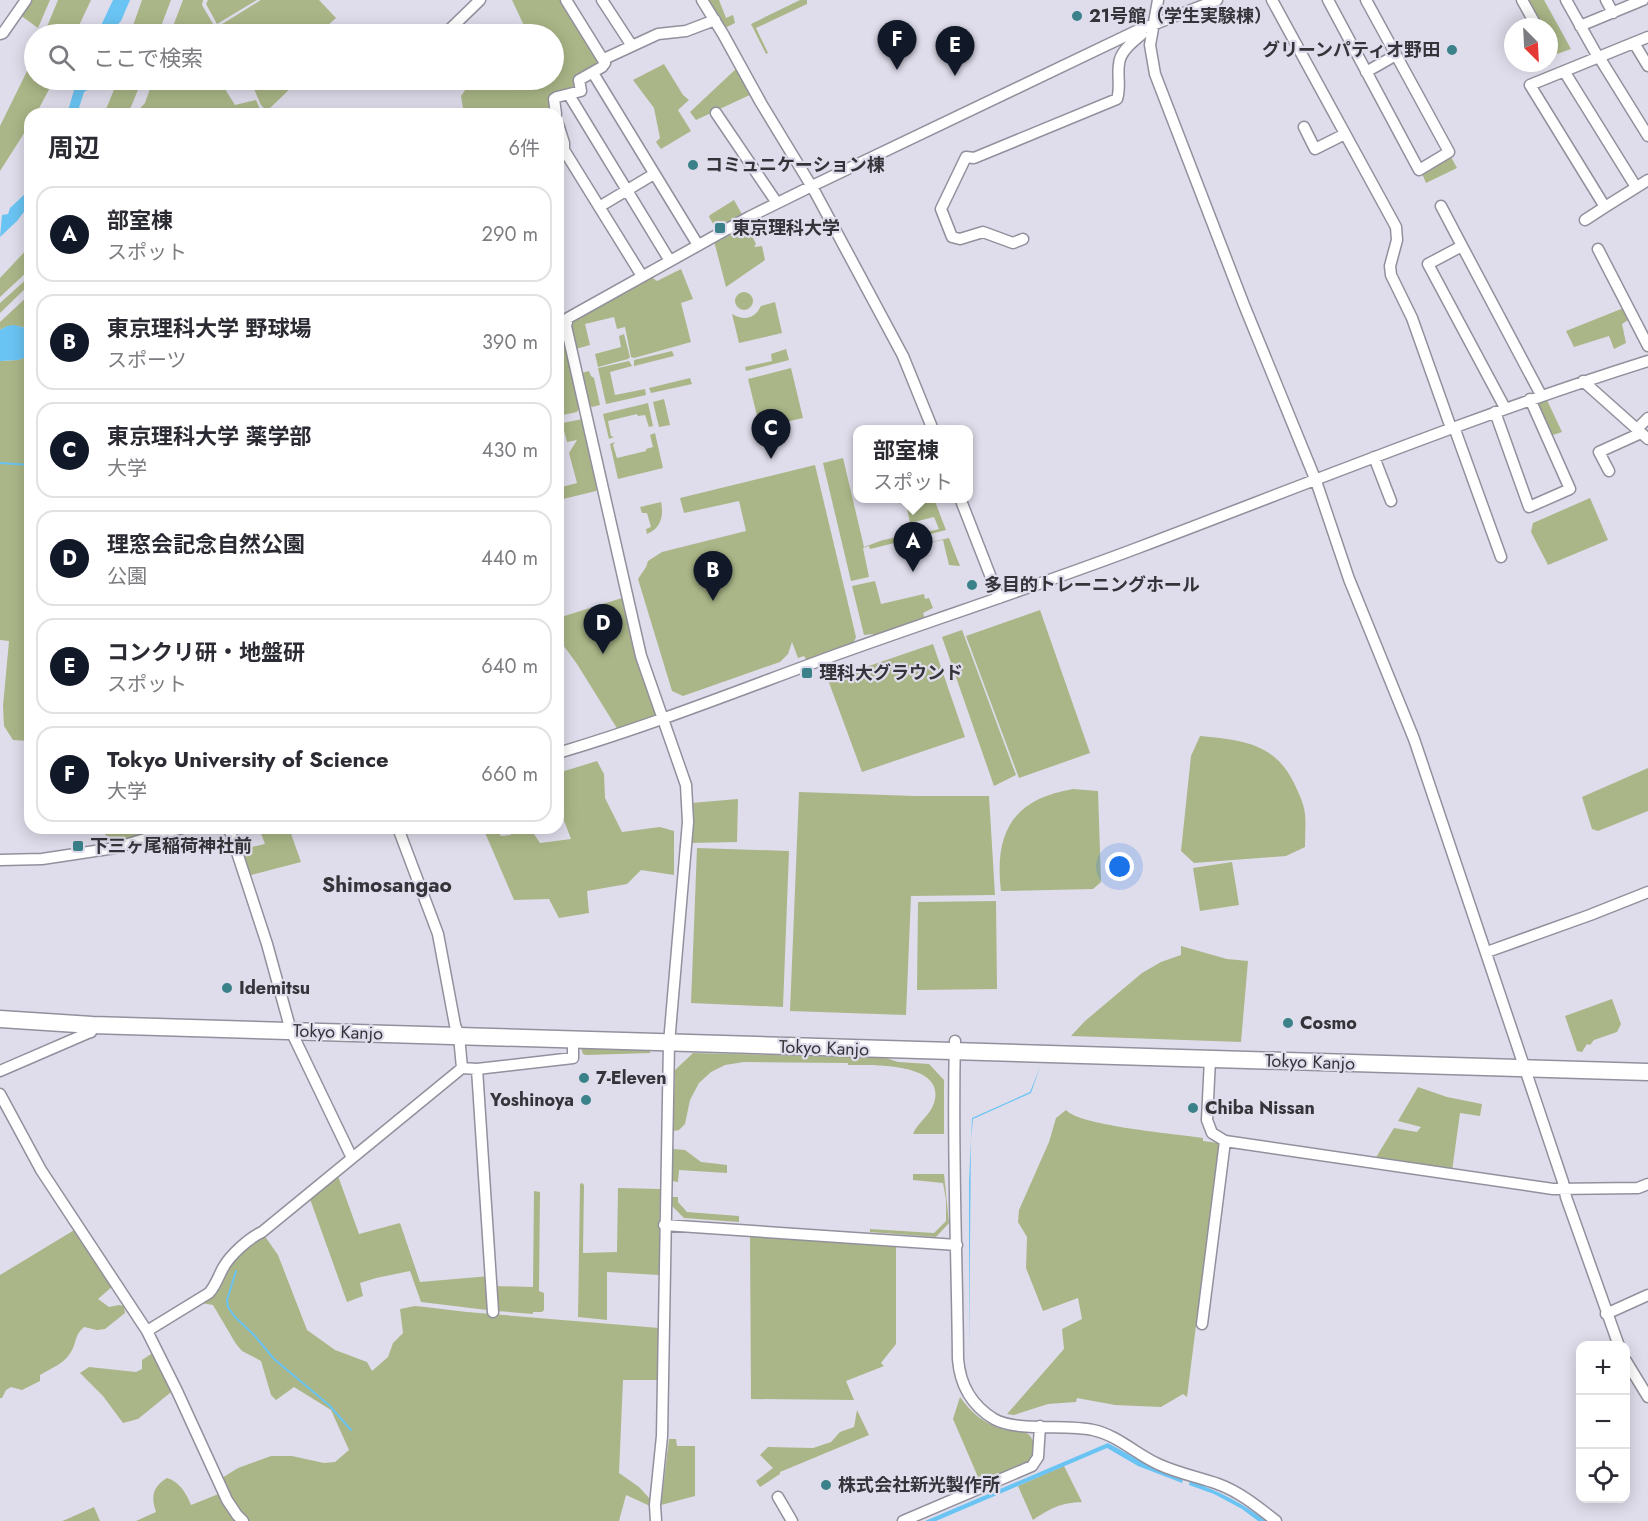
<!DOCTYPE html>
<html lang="ja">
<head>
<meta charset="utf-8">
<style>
	:root { --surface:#fff; --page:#f7f7f7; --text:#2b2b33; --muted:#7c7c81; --line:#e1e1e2; --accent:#111827 }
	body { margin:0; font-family:Jost,"Noto Sans JP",sans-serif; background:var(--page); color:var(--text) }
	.controls { position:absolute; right:18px; bottom:18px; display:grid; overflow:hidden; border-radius:12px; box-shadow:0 3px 15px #0003 }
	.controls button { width:54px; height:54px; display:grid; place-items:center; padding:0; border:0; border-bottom:2px solid var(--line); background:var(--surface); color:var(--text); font:30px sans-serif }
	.compass { position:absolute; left:1504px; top:18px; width:54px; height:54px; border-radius:50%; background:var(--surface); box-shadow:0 3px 15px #0003; rotate:156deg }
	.you { position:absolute; left:1120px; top:867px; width:21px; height:21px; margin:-15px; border:4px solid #fff; border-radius:50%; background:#1a73e8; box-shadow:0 0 0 9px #1a73e833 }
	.badge { display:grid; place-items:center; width:39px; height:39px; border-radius:50%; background:var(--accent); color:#fff; font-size:20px; font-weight:700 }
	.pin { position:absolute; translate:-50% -50px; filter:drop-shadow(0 2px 3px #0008) }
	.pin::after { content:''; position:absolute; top:32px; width:21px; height:18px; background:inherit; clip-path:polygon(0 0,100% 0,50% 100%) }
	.popup { position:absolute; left:853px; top:425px; width:120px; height:78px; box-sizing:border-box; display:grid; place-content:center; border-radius:12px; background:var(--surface); filter:drop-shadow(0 2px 4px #0005); font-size:20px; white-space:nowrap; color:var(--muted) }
	.popup b { font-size:22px; color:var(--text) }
	.popup::after { content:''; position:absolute; left:50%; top:100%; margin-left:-12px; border:12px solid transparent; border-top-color:var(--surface) }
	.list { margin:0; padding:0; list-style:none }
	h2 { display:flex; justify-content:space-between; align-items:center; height:78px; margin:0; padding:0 24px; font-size:26px }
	h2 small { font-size:20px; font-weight:400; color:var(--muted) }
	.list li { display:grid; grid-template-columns:39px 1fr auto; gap:18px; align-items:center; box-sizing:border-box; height:96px; margin:0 12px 12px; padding:0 12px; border:2px solid var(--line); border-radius:18px }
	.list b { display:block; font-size:22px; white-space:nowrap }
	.list p { margin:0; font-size:20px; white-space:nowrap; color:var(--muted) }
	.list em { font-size:20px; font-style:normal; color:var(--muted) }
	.icon { flex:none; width:33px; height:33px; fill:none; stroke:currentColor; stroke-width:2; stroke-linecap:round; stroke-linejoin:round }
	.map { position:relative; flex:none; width:1648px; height:1521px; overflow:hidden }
	.search { position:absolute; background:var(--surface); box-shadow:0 3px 15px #0003; left:24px; top:24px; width:540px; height:66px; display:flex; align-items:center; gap:15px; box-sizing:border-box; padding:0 21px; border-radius:33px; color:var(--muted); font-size:22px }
	.panel { position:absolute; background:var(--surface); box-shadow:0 3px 15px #0003; left:24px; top:108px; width:540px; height:726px; border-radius:18px }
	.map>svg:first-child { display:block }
</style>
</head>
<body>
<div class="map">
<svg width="1648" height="1521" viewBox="0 0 1648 1521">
	<rect width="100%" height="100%" fill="#dfddeb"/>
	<path fill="#aab687" d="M31 0H50L38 28 20 15Z
		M58 0H91L75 34H44Z
		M142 0H171L158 34H130Z
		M183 0H203L202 5 219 34H170Z
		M208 0H257L217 24 206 4Z
		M261 0H319L336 18 318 34H224L219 26Z
		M512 0H564L603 63 577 79 579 90 555 95 554 114H464L461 96 472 80H554V34H525L527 32Z
		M707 0H719L726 18 733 15 735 23 725 28Z
		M800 0H807V4L756 28 768 53 766 54 751 24Z
		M1527 0H1544L1571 49 1557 54 1549 40V27H1542Z
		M34 57V80H54L36 114H30V124L0 171V126Z
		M664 64 683 95 689 100 678 110 691 131 661 149 656 142 660 138 654 108 633 80Z
		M738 67 752 94 696 120 690 112Z
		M118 80H142L128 114H104Z
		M153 80H244L223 86 235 105 256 100 262 114H135L145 103Z
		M250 80H299L267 111 261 105Z
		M1450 155 1457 168 1426 183 1421 171Z
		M734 200 743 216 717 230 709 217 710 215Z
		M737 228 740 232 748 228 756 244 754 247 762 246 765 260 726 287 714 241Z
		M30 246V269L0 297V278Z
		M681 269 693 299 681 303 691 342 634 358 631 357 625 327 617 329 614 317 585 324 590 345 576 349 570 324 572 320 650 276 657 281Z
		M30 276V284L0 313V303Z
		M735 301a9 9 0 1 1 18 0a9 9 0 1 1-18 0Z
		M30 294V329C19 326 10 323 0 330V322Z
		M775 302 782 333 739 343 732 314C744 321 755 319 761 306Z
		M558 305 564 315 561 322 580 406 577 412 558 416V352L560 350Z
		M1626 307 1631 318 1622 324 1626 343 1614 349 1609 336 1574 347 1566 331Z
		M624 334 630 357 628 359 598 367 595 354 621 347 619 336Z
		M786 349 789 360 746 371 745 367 772 361 771 354Z
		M672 351 674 356 634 366V360Z
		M30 356V741L13 740 4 726 3 706 9 641 0 640V361L18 360Z
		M629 361 632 366 610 372 615 395 645 389 646 395 606 404 598 368Z
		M791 368 803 418 760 428 748 379Z
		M589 371 591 376 594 378 600 405 592 407 588 404 581 373Z
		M690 378 692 384 651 393 649 388Z
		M1546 398 1562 432 1550 436 1537 402Z
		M664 399 670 425 659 427 653 402Z
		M648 403 653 426 649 427 645 415 638 416 637 414 608 421 611 436 614 437 609 439 603 414Z
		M583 419 598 486 596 491 559 500 558 488 577 483 569 453 577 440 567 442 562 423Z
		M655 433 663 468 618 479 610 444 615 442 613 445 617 458 646 451V449L653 447 650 435Z
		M843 458 864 547 883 540 910 535 911 539 870 549 869 546 863 548 869 577 851 581 823 463Z
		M815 465 856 637 853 644 807 661 804 656 798 658 792 642 788 654 780 662 683 696 672 691 638 579 646 567 648 561 662 552 746 531 739 501 684 513 680 498Z
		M1590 498 1608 540 1548 565 1531 532 1533 523Z
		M905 499H934L946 530 915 538V535L939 529 934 517 910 523Z
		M661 502C664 516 661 528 647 534L646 529 651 527 647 513H642L640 507Z
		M949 538 960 566 949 565 943 540 918 545Z
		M875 581 881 604 924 594 925 599 929 598 933 608 923 613 925 619 874 637 873 634 864 635 852 586Z
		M622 598 624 599 659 715 618 730 577 664 558 638V618Z
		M1040 610 1090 753 1019 778 966 636Z
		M962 630 1016 775 994 786 942 637Z
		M933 644 965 737 862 772 828 680Z
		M1200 736C1240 740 1274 742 1294 783 1298 792 1304 803 1305 814 1306 824 1305 836 1305 847L1286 856 1194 863 1181 851 1191 756Z
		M597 761 604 774 605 798 622 832 660 827 674 831V875L641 870 627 884 587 891 589 913 559 918 549 899 514 900 483 828H496L501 836 511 835 509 828H530L540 843 571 839 558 805V773Z
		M1648 768V811L1598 831 1592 829 1582 797Z
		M1073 789 1098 791 1101 882 1093 889 1001 891C994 832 1013 799 1073 789Z
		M799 792 915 796H989L995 895 911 896 906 1015 790 1011Z
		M738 799 737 842 690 843 691 803Z
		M103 828H139L140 833 138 837 109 844Z
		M259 828H289L301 862 247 876 238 850 265 844Z
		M697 848 789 851 783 1007 691 1003Z
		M1232 862 1239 905 1200 911 1193 868Z
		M996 901 997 989 917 990 918 902Z
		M1181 946 1227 959 1248 961 1241 1042 1071 1036 1085 1021 1142 973 1161 962 1181 955Z
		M1612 999 1621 1024 1617 1032 1594 1040 1590 1045 1587 1044 1582 1052 1577 1051 1565 1016Z
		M581 1048 648 1050 651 1053 586 1055 583 1054Z
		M693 1053 886 1058 898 1062 929 1064 944 1080V1134H913C917 1123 930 1116 934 1103 947 1062 872 1065 848 1065V1063L744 1062 725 1065 711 1072 699 1083 690 1100 685 1124 679 1130 673 1131 675 1070Z
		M1418 1087 1447 1097 1482 1104 1480 1116 1460 1113 1452 1171 1375 1159 1394 1128 1417 1132 1421 1127 1398 1121Z
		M1066 1110C1080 1126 1177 1134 1203 1138V1141L1219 1143 1187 1397 1183 1394 1161 1407 1115 1405 1077 1398 1076 1402 1048 1404 1014 1415 1007 1414 1064 1349 1062 1329 1082 1319 1078 1298 1043 1311 1026 1268 1027 1237 1018 1222 1019 1210 1049 1142 1056 1118Z
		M673 1149 685 1150 701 1162 727 1165V1173L679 1170 678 1182 672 1181Z
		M913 1174H944L949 1223 936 1237 870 1232V1229L934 1233 946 1221V1200L943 1183 913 1180Z
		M338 1176 359 1234 400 1223 420 1282 490 1276V1307L487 1310 421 1302 410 1271 376 1278 360 1283 363 1296 347 1302 310 1199Z
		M582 1183 584 1185 583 1253 617 1252 618 1188 660 1189 659 1275 607 1272V1320L578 1317 580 1184Z
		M534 1191 540 1192 539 1291 544 1293V1310L542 1312H533V1314L497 1311 494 1286 533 1287Z
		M671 1197H678V1202L687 1212 739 1216V1222L684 1218 671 1205Z
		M76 1229 114 1285 98 1299 109 1307 119 1305 124 1306 125 1313 105 1329 97 1330 84 1327C74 1336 77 1342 71 1352 64 1364 51 1368 40 1375V1381L22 1390 11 1387 6 1390 2 1398H0V1275Z
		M264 1235 278 1255 307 1330 335 1350 367 1362 372 1371 388 1357 393 1343 403 1333 400 1309 415 1306 425 1307 467 1312 659 1328 658 1380H623L619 1473 639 1487 650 1499V1506L626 1495 619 1521H248L235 1506 222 1478 238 1468 271 1456H292L324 1463 335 1462 349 1450 331 1410 294 1387 276 1400 271 1395 261 1361 242 1351 236 1344 213 1305 201 1303C215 1284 242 1242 264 1235Z
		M750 1235 896 1246V1344L881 1363 884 1366 846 1381 854 1400 751 1399Z
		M154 1352 171 1387 170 1393 138 1419 123 1423 103 1396 80 1373 89 1367 136 1372 142 1369V1360Z
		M960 1397C971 1413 986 1425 1005 1430 1012 1432 1022 1429 1028 1434 1036 1440 1034 1452 1031 1461L981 1484 953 1419Z
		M857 1410 869 1435 780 1472V1474L760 1487 756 1481 773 1468 760 1455 768 1447 813 1448 831 1442 840 1432 854 1427Z
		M669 1439H676L677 1446H695V1496L661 1505Z
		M1064 1466 1082 1502C1060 1503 1051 1508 1033 1520L1018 1486Z
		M167 1478C180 1482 186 1493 191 1505L221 1493 239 1521H136L156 1512C151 1497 152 1487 167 1478Z
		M94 1507 100 1521H62L65 1520Z"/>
	<path fill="#6ac4f3" d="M113 0H130L121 21 119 23 113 34H97Z
		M77 80H93L89 89 84 92 77 114H67Z
		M30 181V204L17 221 0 237 2 215 8 214 10 208 27 192Z
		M14 325 30 329V356L18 360 0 361V330L7 326Z
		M1040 1067 1031 1093 973 1119 971 1140 969 1349V1182L972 1118 1030 1092Z
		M1108 1443 1157 1470 1183 1479 1182 1483 1138 1466 1107 1448 936 1521H925Z
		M1190 1481C1219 1491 1242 1503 1266 1521H1258L1242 1509 1214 1494 1189 1485Z"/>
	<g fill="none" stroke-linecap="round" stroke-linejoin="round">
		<path stroke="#6ac4f3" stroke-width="2" d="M533 114 541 109
			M0 463 30 465
			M236 1271 227 1300 228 1307 235 1317 254 1335 274 1359 329 1405 351 1430"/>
		<g stroke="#92909d" stroke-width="13">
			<path id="minor" d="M602 0 632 46
				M702 0 723 34 761 103 815 192 903 356 933 430
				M1158 0 1150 45 1155 74 1244 305 1316 481 1349 579 1414 739 1563 1182 1566 1197 1619 1346
				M1272 0 1396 227 1397 240 1390 266 1391 275 1412 318 1451 428
				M1328 0 1419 170 1449 152 1366 0
				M1522 0 1537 27
				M1566 0 1598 57
				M1606 0 1613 13
				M1580 26 1643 0
				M0 34 3 33 26 0
				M445 34 480 0
				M1648 37 1530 85 1605 207 1648 180
				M1634 43 1648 66
				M1599 57 1648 136
				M604 59 658 34 686 31 715 20
				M1564 71 1636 187
				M1366 72 1396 55
				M593 73 698 245
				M569 95 670 261
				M716 113 777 203
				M556 114 554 99 557 97 581 91 579 80 602 67 605 63 566 0
				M558 124 564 143V150L642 276
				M1304 127 1315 149 1345 134
				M1441 206 1462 246
				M599 207 654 174
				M1585 220 1605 207
				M1023 239 1013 243 983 232 960 239 952 237 941 209 966 157 974 158 1117 99C1121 87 1117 76 1119 64 1120 51 1133 42 1142 34
				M1598 249 1648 346
				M1583 381 1648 439
				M1505 408 1428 264 1462 246 1541 395
				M1495 412 1529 507 1570 489 1530 399
				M1454 427 1501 557
				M1637 429 1648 418
				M1374 457 1391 501
				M1609 471 1599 452 1641 433
				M960 498 999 598
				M558 753C653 725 745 688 838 654 938 618 1040 585 1140 547 1309 483 1476 415 1648 361
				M229 828 267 944 291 1031 352 1158
				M398 828 438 934 455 1025 459 1036 462 1068
				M0 860 42 859 115 848 182 828
				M1487 952 1590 915 1648 892
				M955 1041C952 1147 957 1253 958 1359 960 1385 971 1405 994 1419 1017 1432 1065 1424 1093 1430 1117 1435 1136 1454 1158 1464 1177 1473 1198 1477 1218 1484 1240 1492 1258 1507 1276 1521
				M1210 1059 1207 1120 1212 1133 1225 1141 1553 1189 1638 1188 1648 1184
				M477 1069 493 1312
				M0 1071 88 1033 91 1032 92 1025
				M0 1094 41 1170 147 1331 177 1391 227 1500 237 1515 243 1521
				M664 1225 957 1245
				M1606 1314 1648 1295
				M1202 1324 1225 1141
				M147 1331 209 1293C216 1285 218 1277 223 1268 230 1255 249 1238 262 1232L462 1068 477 1069 573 1058V1040
				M1626 1361 1648 1397
				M778 1497 792 1521
				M656 1521 655 1505 662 1436 669 1043 688 822 686 785 641 656 566 326 568 318 749 217 812 186 1134 32 1217 0
				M903 1521 1032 1466 1038 1457 1040 1426"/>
		</g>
		<g stroke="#92909d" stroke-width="19">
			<path id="highway" d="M0 1019 92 1025 1648 1072"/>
		</g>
		<use href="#minor" stroke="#fff" stroke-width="10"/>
		<use href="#highway" stroke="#fff" stroke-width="16"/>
	</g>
	<g fill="#3a818a" stroke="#dfddeb" stroke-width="2">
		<circle cx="1077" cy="16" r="6"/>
		<circle cx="1452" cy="50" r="6"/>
		<circle cx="693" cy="165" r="6"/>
		<rect x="714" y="222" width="12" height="12" rx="3"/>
		<circle cx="972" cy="585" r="6"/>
		<rect x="801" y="667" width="12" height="12" rx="3"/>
		<rect x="72" y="840" width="12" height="12" rx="3"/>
		<circle cx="227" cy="988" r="6"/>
		<circle cx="1288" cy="1023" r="6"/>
		<circle cx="584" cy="1078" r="6"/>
		<circle cx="586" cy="1100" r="6"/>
		<circle cx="1193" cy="1108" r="6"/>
		<circle cx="826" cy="1485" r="6"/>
	</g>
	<g text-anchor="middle" stroke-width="4.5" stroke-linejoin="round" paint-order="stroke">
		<g font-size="18" font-weight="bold" fill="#35343a" stroke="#dfddeb" text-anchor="start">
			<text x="1089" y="22">21号館（学生実験棟）</text>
			<text x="1440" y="56" text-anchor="end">グリーンパティオ野田</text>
			<text x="705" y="171">コミュニケーション棟</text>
			<text x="732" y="234">東京理科大学</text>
			<text x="984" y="591">多目的トレーニングホール</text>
			<text x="819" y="679">理科大グラウンド</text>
			<text x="90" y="852">下三ヶ尾稲荷神社前</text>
			<text x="239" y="994">Idemitsu</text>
			<text x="1300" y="1029">Cosmo</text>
			<text x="596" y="1084">7-Eleven</text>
			<text x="574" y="1106" text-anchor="end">Yoshinoya</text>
			<text x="1205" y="1114">Chiba Nissan</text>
			<text x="838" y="1491">株式会社新光製作所</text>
		</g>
		<g font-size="18" fill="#35343a" stroke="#dfddeb">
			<text transform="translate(338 1032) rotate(2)" y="6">Tokyo Kanjo</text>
			<text transform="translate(824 1048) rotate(2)" y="6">Tokyo Kanjo</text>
			<text transform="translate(1310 1062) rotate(2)" y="6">Tokyo Kanjo</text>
		</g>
		<g font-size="21" font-weight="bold" fill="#35343a" stroke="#dfddeb">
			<text x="387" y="892">Shimosangao</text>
		</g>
	</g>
</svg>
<div class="controls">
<button>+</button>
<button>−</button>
<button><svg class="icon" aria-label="locate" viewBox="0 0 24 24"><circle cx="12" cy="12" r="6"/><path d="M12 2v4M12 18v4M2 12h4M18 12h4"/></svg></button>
</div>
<svg class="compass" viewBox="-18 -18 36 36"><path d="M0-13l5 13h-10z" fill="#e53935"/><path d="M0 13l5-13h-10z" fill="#7c7c81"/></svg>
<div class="you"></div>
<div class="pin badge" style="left:913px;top:572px">A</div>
<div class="popup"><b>部室棟</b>スポット</div>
<div class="pin badge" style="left:713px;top:601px">B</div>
<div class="pin badge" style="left:771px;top:459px">C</div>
<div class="pin badge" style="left:603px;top:654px">D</div>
<div class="pin badge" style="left:955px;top:76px">E</div>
<div class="pin badge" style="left:897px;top:70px">F</div>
<div class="search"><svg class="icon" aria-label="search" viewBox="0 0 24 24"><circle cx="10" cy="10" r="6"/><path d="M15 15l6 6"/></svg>ここで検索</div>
<section class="panel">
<h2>周辺<small>6件</small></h2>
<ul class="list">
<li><span class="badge">A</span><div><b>部室棟</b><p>スポット</p></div><em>290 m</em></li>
<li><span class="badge">B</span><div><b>東京理科大学 野球場</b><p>スポーツ</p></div><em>390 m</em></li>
<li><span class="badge">C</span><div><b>東京理科大学 薬学部</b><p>大学</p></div><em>430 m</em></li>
<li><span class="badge">D</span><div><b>理窓会記念自然公園</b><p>公園</p></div><em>440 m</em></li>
<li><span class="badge">E</span><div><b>コンクリ研・地盤研</b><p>スポット</p></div><em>640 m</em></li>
<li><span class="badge">F</span><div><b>Tokyo University of Science</b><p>大学</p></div><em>660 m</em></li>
</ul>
</section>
</div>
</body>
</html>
